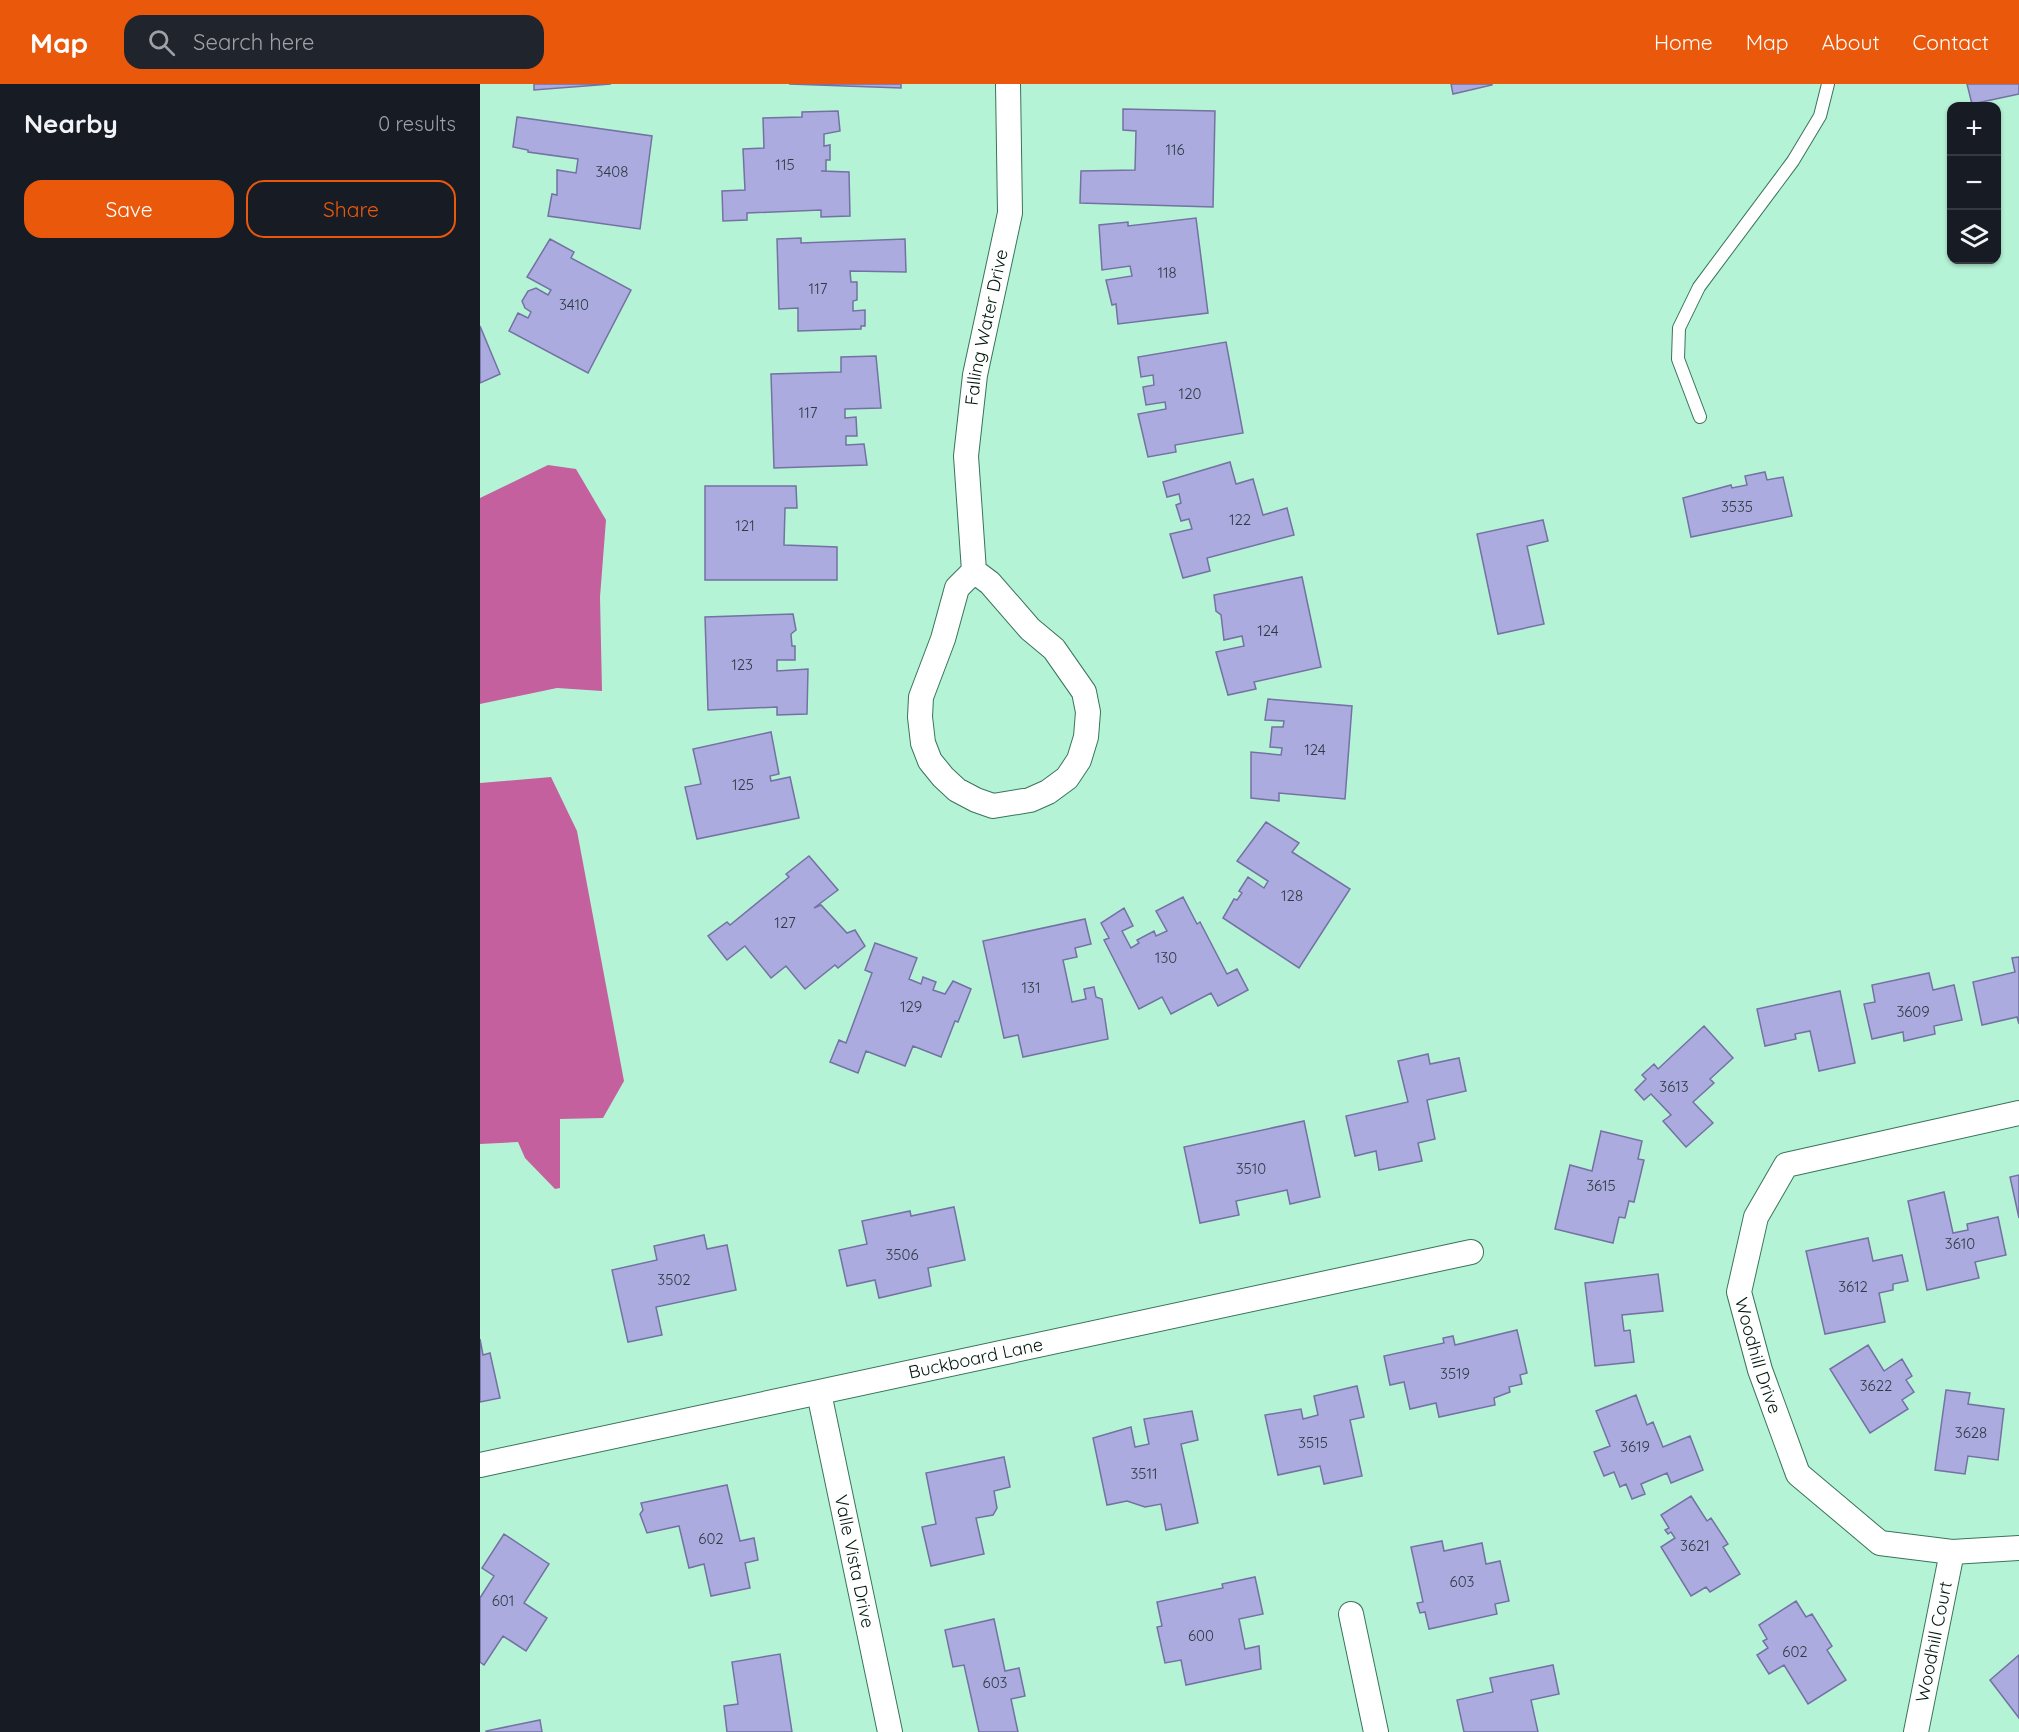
<!DOCTYPE html>
<html lang="en">
<head>
<meta charset="utf-8">
<style>
	:root { --surface:#171b24; --page:#20242c; --text:#f1f3f6; --muted:#9ea1a6; --line:#363941; --accent:#ea580c }
	body { margin:0; font-family:Quicksand,sans-serif; background:var(--page); color:var(--text) }
	.controls { position:absolute; right:18px; top:18px; display:grid; overflow:hidden; border-radius:12px; box-shadow:0 2px 4px #0004 }
	.controls button { width:54px; height:54px; display:grid; place-items:center; padding:0; border:0; border-bottom:2px solid var(--line); background:var(--surface); color:var(--text); font:30px sans-serif }
	.list { margin:0; padding:0; list-style:none }
	h2 { display:flex; justify-content:space-between; align-items:center; height:78px; margin:0; padding:0 24px; font-size:26px }
	h2 small { font-size:20px; font-weight:400; color:var(--muted) }
	.actions { display:flex; gap:12px; padding:18px 24px }
	.actions a { flex:1; padding:14px 0; border:2px solid var(--accent); border-radius:18px; text-align:center; font-size:21px; color:var(--accent) }
	.actions .main { background:var(--accent); color:#fff }
	.icon { flex:none; width:33px; height:33px; fill:none; stroke:currentColor; stroke-width:2; stroke-linecap:round; stroke-linejoin:round }
	.map { position:relative; flex:none; width:1539px; height:1648px; overflow:hidden }
	header { display:flex; align-items:center; gap:36px; box-sizing:border-box; height:84px; padding:0 30px; background:var(--accent); color:#fff }
	header strong { font-size:28px }
	nav { display:flex; gap:33px; margin-inline-start:auto; font-size:21px }
	.search { width:420px; height:54px; background:var(--page); display:flex; align-items:center; gap:15px; box-sizing:border-box; padding:0 21px; border-radius:18px; color:var(--muted); font-size:22px }
	main { display:flex }
	aside { flex:1; background:var(--surface) }
	.map>svg:first-child { display:block }
</style>
</head>
<body>
<header>
<strong>Map</strong>
<div class="search"><svg class="icon" aria-label="search" viewBox="0 0 24 24"><circle cx="10" cy="10" r="6"/><path d="M15 15l6 6"/></svg>Search here</div>
<nav><a>Home</a><a>Map</a><a>About</a><a>Contact</a></nav>
</header>
<main>
<aside>
<h2>Nearby<small>0 results</small></h2>
<ul class="list">
</ul>
<div class="actions"><a class="main">Save</a><a>Share</a></div>
</aside>
<div class="map">
<svg width="1539" height="1648" viewBox="0 0 1539 1648">
	<rect width="100%" height="100%" fill="#b5f3d6"/>
	<path fill="#c5609e" d="M68 381 96 385 126 436 120 513 122 607 77 604 0 620V414Z
		M71 693 97 747 144 997 123 1034 80 1035V1104L75 1105 45 1074 38 1058 0 1060V699Z"/>
	<path fill="#ababdf" stroke="#7372a2" stroke-width="1.5" d="M54 0H131L54 6Z
		M309 0H421V4Z
		M971 0H1012V1L973 10Z
		M1487 0H1539V10L1492 20Z
		M643 25 735 27 733 123 600 119 601 87 655 86 656 47 643 46Z
		M358 27 360 47 344 50V62L350 61V76H346V87H341L369 88 370 132 341 133V126L267 129V136L243 137 242 107 265 106 263 65 284 64 283 34 322 33V28Z
		M37 33 172 52 160 145 68 132 71 115 72 110 77 111V86L96 89 98 75 48 68V66L33 63Z
		M716 134 728 229 638 240 636 220 632 221 626 196 652 192 650 182 622 186 619 141 648 138V142Z
		M321 154V159L425 155 426 188 370 187 371 198H377V216L373 217V227L385 226V242H381V245L318 247V224L299 225 297 155Z
		M70 155 94 168 91 174 151 206 108 289 29 247 38 229 48 234 51 228 45 224 42 217 48 207 56 204 68 211 71 206 47 193Z
		M0 242 20 290 0 299Z
		M746 258 763 349 695 361 696 368 668 373 658 330 686 325 685 318 666 321 663 303 674 301 673 291 661 293 658 273Z
		M396 272 401 324 365 325V334L376 333 377 352H366V361L384 360 387 381 294 384 291 290 361 288V273Z
		M750 378 756 400 773 395 783 431 807 424 814 451 727 474 730 487 703 494 690 450 712 445 709 435 701 437 696 421 701 419 699 410 687 413 683 398Z
		M1285 388 1287 396 1303 393 1312 432 1211 453 1203 414 1251 401 1252 404 1267 401 1265 392Z
		M225 402H316L317 424H305L304 461 357 463V496H225Z
		M1063 436 1068 457 1047 462 1064 540 1018 550 997 450Z
		M822 493 841 583 774 598 776 605 748 611 736 568 764 562 762 552 744 556 741 531 736 527 734 511Z
		M313 530 316 546 311 550 312 562H315V576H297V587L328 585 327 630 297 631V623L228 626 225 533Z
		M788 615 872 622 865 715 799 709V717L771 714V668L801 671 802 664 790 663 792 643H803L804 637 785 636Z
		M291 648 299 690 290 692 291 697 310 693 319 734 217 755 205 703 221 700 213 665Z
		M786 738 819 759 812 768 870 805 819 884 743 834 754 815 757 816 762 809 759 807 768 793 784 804 788 797 757 777Z
		M329 772 358 806 334 824 341 821 367 849 375 846 385 862 358 884 355 881 325 905 306 882 291 894 265 862 247 876 228 852 247 838 250 841 309 793 306 790Z
		M703 813 717 840 720 838 747 890 757 885 768 906 738 922 731 909 691 930 682 913 659 925 624 856 629 854 621 839 644 824 653 842 642 847 651 864 659 859 657 856 674 847 676 852 687 847 676 827Z
		M605 835 611 860 595 864 597 873 583 876 592 918 606 915 604 905 614 903 616 913 622 915 628 955 543 973 538 951 524 954 503 857Z
		M395 859 437 874 429 895 441 900 443 893 456 898 453 906 465 910 473 897 491 905 478 938 475 937 461 973 433 962 425 982 386 967 378 989 350 978 359 956 366 959 392 889 385 886Z
		M1539 873V940L1537 933 1502 941 1493 898 1535 888 1532 874Z
		M1449 889 1453 906 1474 901 1482 936 1454 942 1455 950 1424 957 1423 948 1392 955 1384 920 1395 918 1392 901Z
		M1360 907 1375 979 1339 987 1330 947 1315 950 1316 955 1285 962 1277 925Z
		M1224 942 1253 974 1230 995 1234 999 1213 1018 1233 1039 1206 1063 1183 1037 1191 1031 1171 1010 1164 1016 1155 1006 1166 995 1162 991 1174 980 1178 985Z
		M948 970 950 980 979 974 986 1007 947 1016 955 1055 938 1059 942 1077 899 1086 896 1067 875 1072 866 1032 928 1018 918 977Z
		M824 1037 840 1113 810 1120 807 1106 756 1117 759 1131 720 1139 704 1063Z
		M1121 1047 1162 1057 1158 1075 1164 1076 1154 1118 1149 1117 1145 1134 1139 1133 1133 1159 1075 1145 1090 1081 1112 1087Z
		M1539 1091V1134L1530 1093Z
		M1464 1108 1473 1149 1488 1146 1487 1140 1518 1133 1526 1171 1495 1178 1499 1194 1447 1206 1428 1117Z
		M474 1123 485 1176 448 1184 451 1202 399 1214 395 1196 367 1202 359 1166 387 1160 382 1137 430 1127 431 1132Z
		M224 1151 227 1165 247 1161 256 1206 176 1223 182 1251 148 1258 132 1186 177 1176 174 1162Z
		M1388 1154 1393 1177 1422 1171 1428 1197 1413 1200V1206L1399 1209 1405 1238 1345 1250 1326 1167Z
		M1178 1190 1183 1227 1142 1231 1144 1247 1150 1246 1154 1278 1115 1282 1105 1199Z
		M1037 1246 1047 1289 1040 1291 1042 1300 1029 1303 1030 1308 1014 1314 1015 1321 959 1333 956 1319 930 1325 924 1298 910 1301 904 1272 964 1259 963 1254 973 1252 975 1261Z
		M0 1255 3 1271 10 1269 20 1314 0 1318Z
		M1388 1261 1404 1287 1422 1275 1432 1292 1426 1296 1434 1308 1422 1316 1428 1325 1390 1349 1350 1285Z
		M877 1302 884 1333 870 1336 882 1392 844 1400 840 1382 798 1391 785 1331 821 1325 823 1335 838 1331 834 1312Z
		M1466 1306 1490 1309 1488 1320 1524 1325 1518 1376 1488 1372 1485 1390 1455 1386Z
		M1156 1311 1167 1341 1173 1338 1183 1363 1210 1352 1223 1386 1191 1399 1187 1389 1161 1400 1165 1410 1152 1415 1146 1400 1140 1403 1134 1388 1124 1392 1114 1368 1130 1362 1116 1327Z
		M712 1327 718 1356 701 1360 718 1439 686 1446 681 1420 665 1423 647 1417 627 1421 613 1354 651 1343 655 1363 669 1360 664 1335Z
		M524 1373 530 1403 514 1407 517 1424 513 1431 496 1434 504 1470 451 1482 442 1443 456 1440 446 1389Z
		M247 1401 260 1457 274 1454 278 1476 265 1479 270 1504 231 1512 224 1480 209 1484 199 1442 167 1449 160 1430 163 1426 161 1419Z
		M1211 1412 1227 1437 1231 1434 1248 1460 1243 1463 1260 1490 1230 1508 1226 1503 1211 1512 1181 1463 1195 1454 1191 1448 1188 1450 1185 1446 1189 1444 1181 1431Z
		M24 1450 69 1480 44 1519 67 1534 46 1567 23 1552 4 1581 0 1578V1514L14 1492 2 1484Z
		M962 1457 964 1467 1002 1459 1006 1480 1020 1477 1029 1517 1015 1520 1017 1530 949 1545 945 1528 940 1529 937 1519 943 1518 931 1463Z
		M775 1493 783 1530 759 1535 765 1565 779 1562 781 1585 706 1601 701 1576 685 1579 677 1543 682 1542 677 1518 743 1504 742 1500Z
		M1316 1517 1326 1533 1332 1530 1352 1562 1347 1566 1366 1596 1328 1620 1304 1581 1289 1590 1277 1571 1288 1564 1283 1557 1287 1555 1279 1541Z
		M514 1535 525 1587 539 1584 545 1612 531 1615 538 1648H499L484 1581 473 1583 465 1546Z
		M300 1570 312 1648H247L244 1622 258 1620 252 1578Z
		M1539 1571V1634L1510 1596Z
		M1073 1581 1079 1610 1051 1616 1058 1648H984L977 1616 1013 1608 1010 1594Z
		M60 1636 62 1648H6V1647Z"/>
	<g fill="none" stroke-linecap="round" stroke-linejoin="round">
		<g stroke="#39745b" stroke-width="14">
			<path id="lane" d="M1220 333 1198 275 1199 244 1219 203 1313 77 1340 32 1348 0"/>
		</g>
		<g stroke="#39745b" stroke-width="26">
			<g id="street">
				<path id="s1" d="M494 487 510 499 550 545 574 565 604 608 608 628 606 653 599 676 587 694 568 708 550 716 513 722 496 716 477 706 463 693 450 677 443 659 440 633 441 613 463 555 477 504 494 487 486 372 495 291 530 129 528 0"/>
				<path id="s2" d="M1539 1029 1306 1081 1276 1133 1259 1208 1280 1286 1318 1390 1400 1459 1472 1468 1539 1464"/>
				<path id="s3" d="M339 1309 410 1648"/>
				<path id="s4" d="M0 1381 991 1168"/>
				<path d="M871 1530 896 1648"/>
				<path id="s5" d="M1436 1648 1472 1468"/>
			</g>
		</g>
		<use href="#lane" stroke="#fff" stroke-width="12"/>
		<use href="#street" stroke="#fff" stroke-width="24"/>
	</g>
	<g text-anchor="middle" stroke-width="5" stroke-linejoin="round" paint-order="stroke">
		<g font-size="15" fill="#2c3c42">
			<text x="695" y="71">116</text>
			<text x="305" y="86">115</text>
			<text x="132" y="93">3408</text>
			<text x="687" y="194">118</text>
			<text x="338" y="210">117</text>
			<text x="94" y="226">3410</text>
			<text x="710" y="315">120</text>
			<text x="328" y="334">117</text>
			<text x="1257" y="428">3535</text>
			<text x="760" y="441">122</text>
			<text x="265" y="447">121</text>
			<text x="788" y="552">124</text>
			<text x="262" y="586">123</text>
			<text x="835" y="671">124</text>
			<text x="263" y="706">125</text>
			<text x="812" y="817">128</text>
			<text x="305" y="844">127</text>
			<text x="686" y="879">130</text>
			<text x="551" y="909">131</text>
			<text x="431" y="928">129</text>
			<text x="1433" y="933">3609</text>
			<text x="1194" y="1008">3613</text>
			<text x="771" y="1090">3510</text>
			<text x="1121" y="1107">3615</text>
			<text x="1480" y="1165">3610</text>
			<text x="422" y="1176">3506</text>
			<text x="194" y="1201">3502</text>
			<text x="1373" y="1208">3612</text>
			<text x="975" y="1295">3519</text>
			<text x="1396" y="1307">3622</text>
			<text x="1491" y="1354">3628</text>
			<text x="833" y="1364">3515</text>
			<text x="1155" y="1368">3619</text>
			<text x="664" y="1395">3511</text>
			<text x="231" y="1460">602</text>
			<text x="1215" y="1467">3621</text>
			<text x="982" y="1503">603</text>
			<text x="23" y="1522">601</text>
			<text x="721" y="1557">600</text>
			<text x="1315" y="1573">602</text>
			<text x="515" y="1604">603</text>
		</g>
		<g font-size="18" fill="#01170d" stroke="#b5f3d6">
			<text dy="6" stroke="none"><textPath href="#s1" startOffset="866">Falling Water Drive</textPath></text>
			<text dy="6" stroke="none"><textPath href="#s2" startOffset="442">Woodhill Drive</textPath></text>
			<text dy="6" stroke="none"><textPath href="#s4" startOffset="507">Buckboard Lane</textPath></text>
			<text dy="6" stroke="none"><textPath href="#s3" startOffset="172">Valle Vista Drive</textPath></text>
			<text dy="6" stroke="none"><textPath href="#s5" startOffset="92">Woodhill Court</textPath></text>
		</g>
	</g>
</svg>
<div class="controls">
<button>+</button>
<button>−</button>
<button><svg class="icon" aria-label="layers" viewBox="0 0 24 24"><path d="M12 4l9 5-9 5-9-5zM3 14l9 5 9-5"/></svg></button>
</div>
</div>
</main>
</body>
</html>
